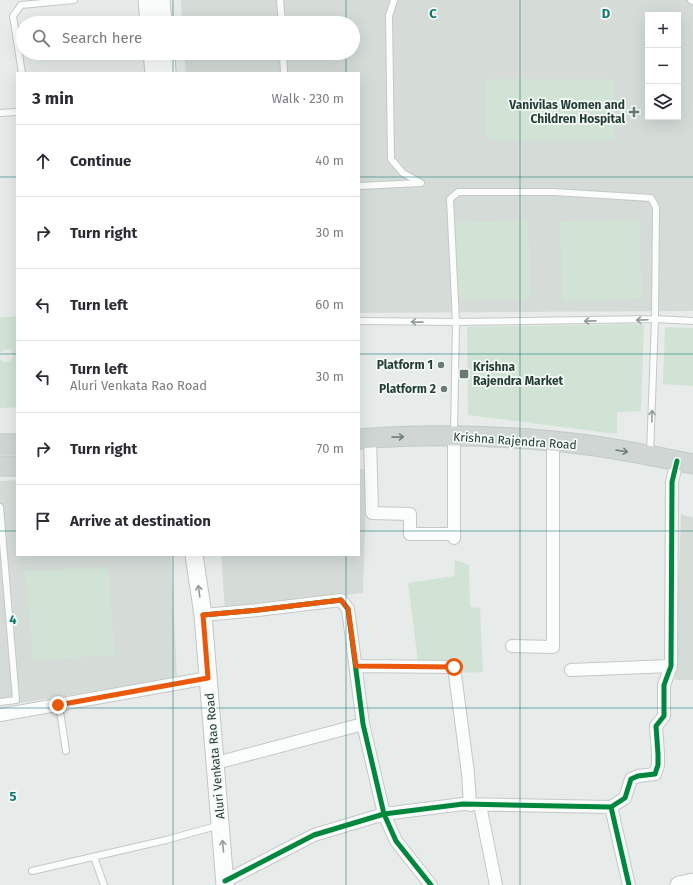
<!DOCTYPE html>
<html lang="en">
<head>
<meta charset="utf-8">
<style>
	:root { --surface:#fff; --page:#f2f2f3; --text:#2b2b33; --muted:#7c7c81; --line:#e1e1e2 }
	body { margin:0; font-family:"Fira Sans",sans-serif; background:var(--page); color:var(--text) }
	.controls { position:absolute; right:12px; top:12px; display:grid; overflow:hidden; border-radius:0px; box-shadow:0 4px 16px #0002 }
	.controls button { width:36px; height:36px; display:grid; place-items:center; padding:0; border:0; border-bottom:1px solid var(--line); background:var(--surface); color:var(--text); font:20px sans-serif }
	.stop { position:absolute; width:12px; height:12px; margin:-9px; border:3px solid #ea580c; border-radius:50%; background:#fff }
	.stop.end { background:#ea580c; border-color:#fff; box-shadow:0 1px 4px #0008 }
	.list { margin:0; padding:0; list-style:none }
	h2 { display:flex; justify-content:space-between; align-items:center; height:52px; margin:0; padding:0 16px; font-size:17px }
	h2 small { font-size:13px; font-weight:400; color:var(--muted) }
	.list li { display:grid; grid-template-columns:26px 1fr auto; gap:12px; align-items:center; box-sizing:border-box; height:72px; padding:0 16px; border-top:1px solid var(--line) }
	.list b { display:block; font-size:15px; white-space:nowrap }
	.list p { margin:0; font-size:13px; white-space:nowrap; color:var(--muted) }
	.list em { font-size:13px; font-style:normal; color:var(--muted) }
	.icon { flex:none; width:22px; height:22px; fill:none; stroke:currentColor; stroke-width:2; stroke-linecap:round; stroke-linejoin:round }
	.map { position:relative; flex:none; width:693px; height:885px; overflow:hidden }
	.search { position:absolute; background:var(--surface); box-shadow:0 4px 16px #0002; left:16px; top:16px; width:344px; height:44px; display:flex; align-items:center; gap:10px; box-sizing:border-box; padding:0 14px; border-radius:22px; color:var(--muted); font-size:15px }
	.panel { position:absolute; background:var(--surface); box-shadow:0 4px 16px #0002; left:16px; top:72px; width:344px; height:484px; border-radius:0px }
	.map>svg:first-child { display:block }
</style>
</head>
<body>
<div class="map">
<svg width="693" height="885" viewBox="0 0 693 885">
	<rect width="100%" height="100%" fill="#e7ebe9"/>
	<path fill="#d5dcd8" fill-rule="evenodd" d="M181 0H693V311L359 313V73H186L184 53H353V23H182ZM648 15H678V117H648Z
		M359 469H367L363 593 225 609 221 555H359Z
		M17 480V555H171L177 679 0 706V481Z
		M681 514 693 518V680H675Z"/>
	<path fill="#d1e3d5" d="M487 79H614V140H487Z
		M639 220 642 298 563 301 560 222Z
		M528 221 531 298 453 300 450 223Z
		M17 316V407L0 408V359L4 362H8L12 359 13 355 11 350 7 349 0 352V318Z
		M644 324 641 411 617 412V434L468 415 467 327Z
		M665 327 693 328V386L663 384Z
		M455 560 469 565 470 607 480 608 483 672 460 673 458 661 418 662 408 583 454 576Z
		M108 566 115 655 33 660 26 571Z"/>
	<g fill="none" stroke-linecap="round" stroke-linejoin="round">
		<g stroke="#c4c8c6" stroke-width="8">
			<path id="lane" d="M280 0 282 23
				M394 0 389 16 391 159 403 173 421 183
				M691 0 693 1
				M283 53 284 73
				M22 73 13 16 21 5 74 0
				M0 113 17 112
				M359 186 420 183
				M359 321 456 322 655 319 693 321
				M454 433 456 322 450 199 458 192H554L651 198 656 207 655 319 650 454
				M0 507 16 700 0 702
				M59 705 66 751
				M94 857 104 885
				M32 871 166 840 220 825"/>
		</g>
		<g stroke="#c4c8c6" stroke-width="14">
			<path id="street" d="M454 437V538
				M370 438 372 513 410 514V534H454
				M203 615 258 610 341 600 348 609 363 724 384 814 314 835 225 881
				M512 646 553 647V441
				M356 666 454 667 468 773 470 805
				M571 670 671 666
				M0 715 208 678
				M216 763 363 724
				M480 805 496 885
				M611 807 625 798 631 779 638 776 655 774 658 765V754L656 726 664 716V685L671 666 672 482 677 461
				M431 885 396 841 384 814 463 804 611 807 629 885"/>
		</g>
		<g stroke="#c2c8c6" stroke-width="19">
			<path id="secondary" d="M147 0 149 23
				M161 0 163 23
				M152 53 154 73
				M166 53 167 73
				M194 555 203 615 225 885
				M679 885 693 882"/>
		</g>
		<g stroke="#c2cac7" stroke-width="21">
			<path id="primary" d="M359 439C423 434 489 435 553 441 600 445 647 455 693 464
				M0 444H17
				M0 466H17"/>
		</g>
		<use href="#lane" stroke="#fbfcfc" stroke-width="6"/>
		<use href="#street" stroke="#fbfcfc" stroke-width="12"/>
		<use href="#secondary" stroke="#fbfcfc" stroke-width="17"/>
		<use href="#primary" stroke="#cfd6d3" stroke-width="19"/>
		<g stroke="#f5faf7" stroke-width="8">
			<path id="cycleway" d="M203 615 258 610 341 600 348 609 363 724 384 814 314 835 225 881
				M611 807 625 798 631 779 638 776 655 774 658 765V754L656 726 664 716V685L671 666 672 482 677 461
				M431 885 396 841 384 814 463 804 611 807 629 885"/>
		</g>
		<use href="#cycleway" stroke="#00873e" stroke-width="5"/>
	</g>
	<defs><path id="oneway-shaft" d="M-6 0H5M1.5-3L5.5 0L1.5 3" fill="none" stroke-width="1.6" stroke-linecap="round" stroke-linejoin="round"/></defs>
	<g stroke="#909d98">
		<use href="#oneway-shaft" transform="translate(642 320) rotate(178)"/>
		<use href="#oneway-shaft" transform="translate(590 321) rotate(179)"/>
		<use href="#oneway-shaft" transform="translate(417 322) rotate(-179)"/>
		<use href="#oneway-shaft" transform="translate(652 416) rotate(-88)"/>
		<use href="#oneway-shaft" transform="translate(199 591) rotate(-98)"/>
		<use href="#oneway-shaft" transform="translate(223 846) rotate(-95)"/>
	</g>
	<g stroke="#71827c">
		<use href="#oneway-shaft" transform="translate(398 437) rotate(-1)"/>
		<use href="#oneway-shaft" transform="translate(622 451) rotate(8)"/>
	</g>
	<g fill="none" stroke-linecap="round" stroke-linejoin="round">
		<path stroke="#ea580c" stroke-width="5" d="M58 705 208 678 203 615 258 610 341 600 348 609 356 666 454 667"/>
	</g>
	<path fill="none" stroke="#0f766e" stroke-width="1" stroke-opacity="0.55" d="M173 0V23M346 0V23M520 0V885M173 53V73M346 53V73M0 177H17M359 177H693M0 354H17M359 354H693M0 531H17M359 531H693M173 555V885M346 555V885M0 708H693"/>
	<g fill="#687b74" stroke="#f5faf7" stroke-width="1.5">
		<path d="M632 106h4v4h4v4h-4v4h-4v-4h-4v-4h4z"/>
		<circle cx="441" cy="365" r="4"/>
		<rect x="459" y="369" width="10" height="10" rx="2"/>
		<circle cx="444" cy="389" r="4"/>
	</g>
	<g text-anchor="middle" stroke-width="3.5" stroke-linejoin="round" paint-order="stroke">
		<g font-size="12" font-weight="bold" fill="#243e35" stroke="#f5faf7" text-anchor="end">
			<text x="625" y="109">Vanivilas Women and<tspan x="625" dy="14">Children Hospital</tspan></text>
			<text x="433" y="369">Platform 1</text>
			<text x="473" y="371" text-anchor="start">Krishna<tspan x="473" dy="14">Rajendra Market</tspan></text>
			<text x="436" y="393">Platform 2</text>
		</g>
		<g font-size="12" fill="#243e35" stroke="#f5faf7">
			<text transform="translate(515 441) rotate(4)" y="4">Krishna Rajendra Road</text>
			<text transform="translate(215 756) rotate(-95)" y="4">Aluri Venkata Rao Road</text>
		</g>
	</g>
	<g font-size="13" text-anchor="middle" font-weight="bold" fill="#0f766e" stroke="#f5faf7" stroke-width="3.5" stroke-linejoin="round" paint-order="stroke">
		<text x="433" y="18">C</text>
		<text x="606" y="18">D</text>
		<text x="13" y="624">4</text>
		<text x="13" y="801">5</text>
	</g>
</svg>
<div class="controls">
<button>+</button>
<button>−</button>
<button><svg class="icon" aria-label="layers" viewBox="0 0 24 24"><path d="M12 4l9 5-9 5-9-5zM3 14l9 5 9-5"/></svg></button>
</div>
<div class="stop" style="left:454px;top:667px"></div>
<div class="stop end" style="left:58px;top:705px"></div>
<div class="search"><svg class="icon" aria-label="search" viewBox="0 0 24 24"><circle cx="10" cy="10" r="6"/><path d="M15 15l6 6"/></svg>Search here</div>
<section class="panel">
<h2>3 min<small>Walk · 230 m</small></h2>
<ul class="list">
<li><svg class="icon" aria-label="ahead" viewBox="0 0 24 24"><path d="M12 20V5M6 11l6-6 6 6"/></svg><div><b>Continue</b></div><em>40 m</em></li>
<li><svg class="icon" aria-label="right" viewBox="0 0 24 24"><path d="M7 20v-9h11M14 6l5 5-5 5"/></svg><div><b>Turn right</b></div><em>30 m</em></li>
<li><svg class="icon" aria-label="left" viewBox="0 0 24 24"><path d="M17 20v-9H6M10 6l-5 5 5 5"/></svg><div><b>Turn left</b></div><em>60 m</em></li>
<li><svg class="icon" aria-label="left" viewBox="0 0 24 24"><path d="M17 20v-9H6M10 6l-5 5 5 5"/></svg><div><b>Turn left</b><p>Aluri Venkata Rao Road</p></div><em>30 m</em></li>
<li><svg class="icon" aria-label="right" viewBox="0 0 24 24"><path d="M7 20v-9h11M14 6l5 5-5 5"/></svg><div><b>Turn right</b></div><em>70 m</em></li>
<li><svg class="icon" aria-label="arrive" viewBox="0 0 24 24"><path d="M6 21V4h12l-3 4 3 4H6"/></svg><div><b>Arrive at destination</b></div></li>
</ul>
</section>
</div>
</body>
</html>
